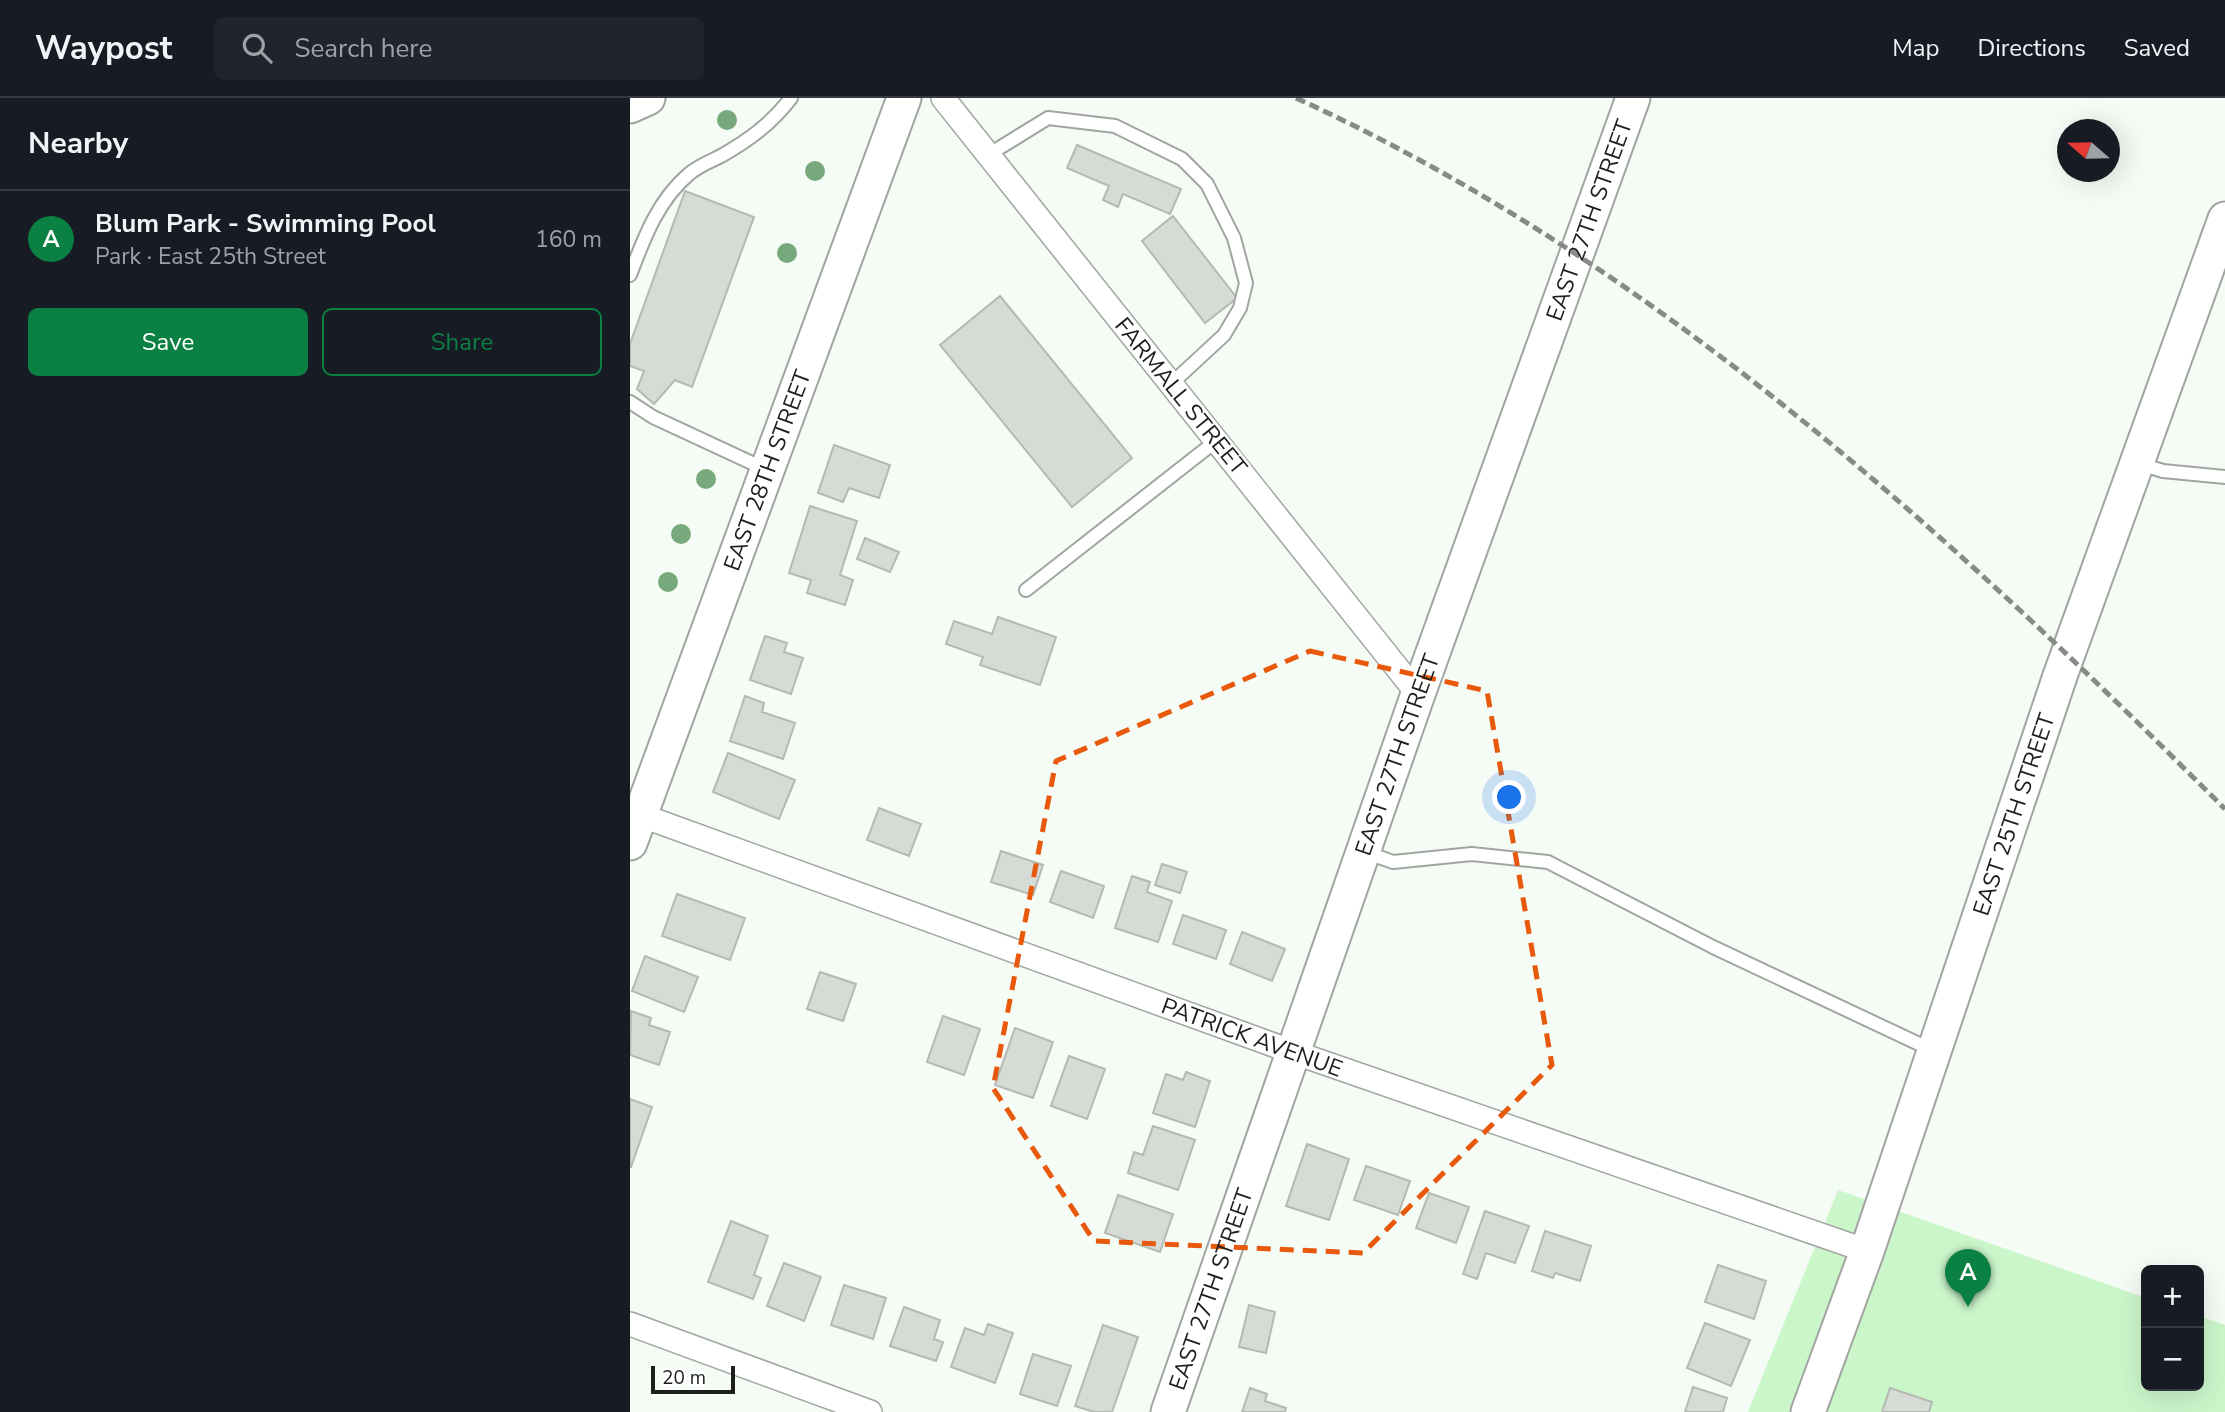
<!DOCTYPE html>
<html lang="en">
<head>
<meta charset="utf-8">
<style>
	:root { --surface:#171b24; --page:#20242c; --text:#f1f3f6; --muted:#9ea1a6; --line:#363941; --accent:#0b8043 }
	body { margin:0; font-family:"Nunito Sans",sans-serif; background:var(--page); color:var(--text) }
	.controls { position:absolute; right:21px; bottom:21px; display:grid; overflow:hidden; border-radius:10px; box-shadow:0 7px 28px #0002 }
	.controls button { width:63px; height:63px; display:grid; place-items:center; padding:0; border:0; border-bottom:2px solid var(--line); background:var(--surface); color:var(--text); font:35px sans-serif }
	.compass { position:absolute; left:1427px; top:21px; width:63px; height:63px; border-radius:50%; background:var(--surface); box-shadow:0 7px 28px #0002; rotate:290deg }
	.scale { position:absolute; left:21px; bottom:18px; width:84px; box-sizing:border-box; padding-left:7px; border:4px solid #1e1f1d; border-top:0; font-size:19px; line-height:24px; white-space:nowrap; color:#1e1f1d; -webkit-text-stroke:5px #fff; paint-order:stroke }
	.you { position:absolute; left:880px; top:700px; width:24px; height:24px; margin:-18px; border:5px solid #fff; border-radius:50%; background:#1a73e8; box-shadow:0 0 0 10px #1a73e833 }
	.badge { display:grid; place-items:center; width:46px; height:46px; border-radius:50%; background:var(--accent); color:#fff; font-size:23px; font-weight:700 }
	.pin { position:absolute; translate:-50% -58px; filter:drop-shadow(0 2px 4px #0008) }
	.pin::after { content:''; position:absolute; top:37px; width:24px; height:21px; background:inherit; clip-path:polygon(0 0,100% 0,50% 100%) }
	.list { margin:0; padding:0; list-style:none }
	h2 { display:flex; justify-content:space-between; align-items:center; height:91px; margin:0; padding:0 28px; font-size:30px }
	h2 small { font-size:23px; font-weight:400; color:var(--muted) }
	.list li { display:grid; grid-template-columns:46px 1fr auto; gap:21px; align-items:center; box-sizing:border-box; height:98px; padding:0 28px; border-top:2px solid var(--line) }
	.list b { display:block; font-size:26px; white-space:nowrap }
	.list p { margin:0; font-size:23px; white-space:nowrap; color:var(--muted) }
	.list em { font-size:23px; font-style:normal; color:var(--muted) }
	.actions { display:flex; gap:14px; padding:21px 28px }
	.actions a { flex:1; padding:16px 0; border:2px solid var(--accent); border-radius:10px; text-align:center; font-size:24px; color:var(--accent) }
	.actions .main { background:var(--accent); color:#fff }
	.icon { flex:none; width:38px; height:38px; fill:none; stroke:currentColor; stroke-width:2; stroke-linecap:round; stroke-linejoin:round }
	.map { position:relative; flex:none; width:1595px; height:1314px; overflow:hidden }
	header { display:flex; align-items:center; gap:42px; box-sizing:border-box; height:98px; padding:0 35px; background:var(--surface); border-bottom:2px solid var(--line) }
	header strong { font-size:33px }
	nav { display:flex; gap:38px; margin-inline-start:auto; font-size:24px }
	.search { width:490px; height:63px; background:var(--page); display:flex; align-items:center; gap:18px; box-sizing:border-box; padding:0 24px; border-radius:10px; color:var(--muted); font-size:26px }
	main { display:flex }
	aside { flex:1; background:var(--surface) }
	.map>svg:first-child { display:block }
</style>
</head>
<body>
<header>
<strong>Waypost</strong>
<div class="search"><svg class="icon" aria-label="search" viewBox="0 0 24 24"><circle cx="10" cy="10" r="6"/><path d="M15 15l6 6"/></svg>Search here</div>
<nav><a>Map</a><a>Directions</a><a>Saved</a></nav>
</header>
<main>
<aside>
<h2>Nearby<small></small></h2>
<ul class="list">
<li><span class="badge">A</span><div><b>Blum Park - Swimming Pool</b><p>Park · East 25th Street</p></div><em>160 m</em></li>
</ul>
<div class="actions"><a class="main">Save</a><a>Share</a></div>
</aside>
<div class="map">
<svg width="1595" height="1314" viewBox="0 0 1595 1314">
	<rect width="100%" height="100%" fill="#f5fbf5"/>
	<path fill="#cbf6ca" d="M1208 1092 1516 1200V1288H1569V1218L1595 1227V1314H1118Z"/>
	<path fill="#d6dbd6" stroke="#b4b9b4" stroke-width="2" d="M447 47 551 91 540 116 493 96 488 109 473 102 479 88 437 70Z
		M55 93 124 119 62 289 45 282 24 306 7 291 14 273 0 268V246Z
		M543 118 607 200 575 225 512 143Z
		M370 198 502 360 442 409 310 247Z
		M204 347 260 367 249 400 219 390 213 404 188 395Z
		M180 408 227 423 210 477 223 482 215 507 177 495 181 482 159 475Z
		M235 440 269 454 260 474 227 461Z
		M368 519 426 539 410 587 350 567 353 559 316 546 324 523 362 536Z
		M135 538 157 545 154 554 173 560 161 596 120 582Z
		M115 598 134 605 132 614 165 625 153 661 100 643Z
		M98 655 165 682 149 721 83 694Z
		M249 710 291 726 279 758 237 742Z
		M371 753 413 767 403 797 361 784Z
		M532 766 557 774 550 795 525 787Z
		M431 773 474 788 463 820 420 804Z
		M502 778 520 784 517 794 542 803 528 844 485 830Z
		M47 796 115 820 100 862 32 838Z
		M553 817 596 832 586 861 543 846Z
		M612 834 655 851 642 883 600 866Z
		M15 858 68 879 54 914 2 893Z
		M190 874 226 886 213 923 177 911Z
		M1 913 21 920 19 927 40 934 29 967 0 957Z
		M313 918 350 931 334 977 297 964Z
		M385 930 423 944 403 1000 365 987Z
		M439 958 475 971 457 1021 421 1008Z
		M556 974 580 983 565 1029 523 1015 536 976 553 982Z
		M0 1001 22 1009 1 1069H0Z
		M523 1028 565 1042 548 1092 498 1075 504 1054 513 1057Z
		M677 1046 719 1061 699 1122 656 1108Z
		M736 1068 780 1083 768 1117 724 1102Z
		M799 1095 839 1109 826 1145 786 1130Z
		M488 1097 543 1116 530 1154 475 1135Z
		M855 1113 899 1128 885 1165 856 1155 847 1181 833 1176Z
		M101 1123 138 1138 124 1177 131 1180 123 1201 78 1184Z
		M915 1133 961 1148 950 1183 925 1175 923 1180 902 1173Z
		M154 1165 191 1179 174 1223 137 1208Z
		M1088 1167 1136 1183 1124 1221 1075 1204Z
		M214 1187 256 1200 243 1241 201 1227Z
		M619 1207 645 1214 636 1255 609 1249Z
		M274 1209 310 1222 304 1241 313 1244 306 1263 260 1248Z
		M1075 1225 1120 1242 1101 1288 1057 1270Z
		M358 1226 383 1235 365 1285 321 1269 335 1230 354 1237Z
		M473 1227 508 1239 482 1314H464L445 1308Z
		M403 1256 441 1268 427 1308 390 1296Z
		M1063 1289 1097 1300 1093 1314H1055Z
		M620 1290 637 1296 635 1303 656 1310 655 1314H612Z
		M1260 1290 1302 1304 1299 1314H1252Z"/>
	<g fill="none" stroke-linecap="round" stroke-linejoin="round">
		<g stroke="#a1a5a0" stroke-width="16">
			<path id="lane" d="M358 57 418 20 485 28 552 61 577 86 604 140 616 185 610 210 594 237 541 286
				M0 177C14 140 28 102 59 76 68 68 81 63 91 58 119 42 141 26 161 0
				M0 304 23 319 137 372
				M1507 365 1533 373 1595 379
				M396 492 586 343
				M735 754 763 764 842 756 918 764 1083 849 1304 953"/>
		</g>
		<g stroke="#a1a5a0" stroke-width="26">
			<path id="street" d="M313 0 788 596
				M10 717 663 954 1237 1153
				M0 1226 240 1314"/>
		</g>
		<g stroke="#a1a5a0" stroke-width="37">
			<g id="secondary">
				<path d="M0 8 18 0"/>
				<path id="s1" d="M0 745 274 0"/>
				<path id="s2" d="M538 1314 788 596 1003 0"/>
				<path id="s3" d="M1178 1314 1237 1153 1430 578 1595 121"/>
			</g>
		</g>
		<use href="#lane" stroke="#fff" stroke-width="12"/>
		<use href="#street" stroke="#fff" stroke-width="23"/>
		<use href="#secondary" stroke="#fff" stroke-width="33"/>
		<path stroke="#878a86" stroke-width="5" stroke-dasharray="10 5" stroke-linecap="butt" d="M666 0C1024 164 1320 436 1595 711"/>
	</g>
	<g fill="#78a97d">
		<circle cx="97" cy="22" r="10"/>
		<circle cx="185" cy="73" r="10"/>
		<circle cx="157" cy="155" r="10"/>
		<circle cx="76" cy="381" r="10"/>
		<circle cx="51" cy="436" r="10"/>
		<circle cx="38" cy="484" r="10"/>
	</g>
	<path fill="none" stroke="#e8590c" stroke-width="5" stroke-dasharray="14 9" stroke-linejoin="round" d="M680 553 857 593 922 967 733 1155 464 1143 363 990 426 663Z"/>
	<g text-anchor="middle" stroke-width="5" stroke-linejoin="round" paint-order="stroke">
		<g font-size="23" fill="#1e1f1d" stroke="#fff">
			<text dy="8" stroke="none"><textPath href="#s2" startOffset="1264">EAST 27TH STREET</textPath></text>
			<text transform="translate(551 298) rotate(51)" y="8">FARMALL STREET</text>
			<text dy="8" stroke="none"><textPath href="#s1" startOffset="397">EAST 28TH STREET</textPath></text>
			<text dy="8" stroke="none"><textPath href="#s2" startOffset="696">EAST 27TH STREET</textPath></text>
			<text dy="8" stroke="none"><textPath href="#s3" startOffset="632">EAST 25TH STREET</textPath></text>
			<text transform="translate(622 939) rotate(20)" y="8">PATRICK AVENUE</text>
			<text dy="8" stroke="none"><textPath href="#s2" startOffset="130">EAST 27TH STREET</textPath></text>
		</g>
	</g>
</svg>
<div class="controls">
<button>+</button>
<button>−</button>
</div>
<svg class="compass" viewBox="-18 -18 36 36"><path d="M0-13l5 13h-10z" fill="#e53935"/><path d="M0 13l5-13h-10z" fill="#9ea1a6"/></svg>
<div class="scale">20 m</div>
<div class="you"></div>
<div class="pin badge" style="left:1338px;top:1209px">A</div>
</div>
</main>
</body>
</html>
